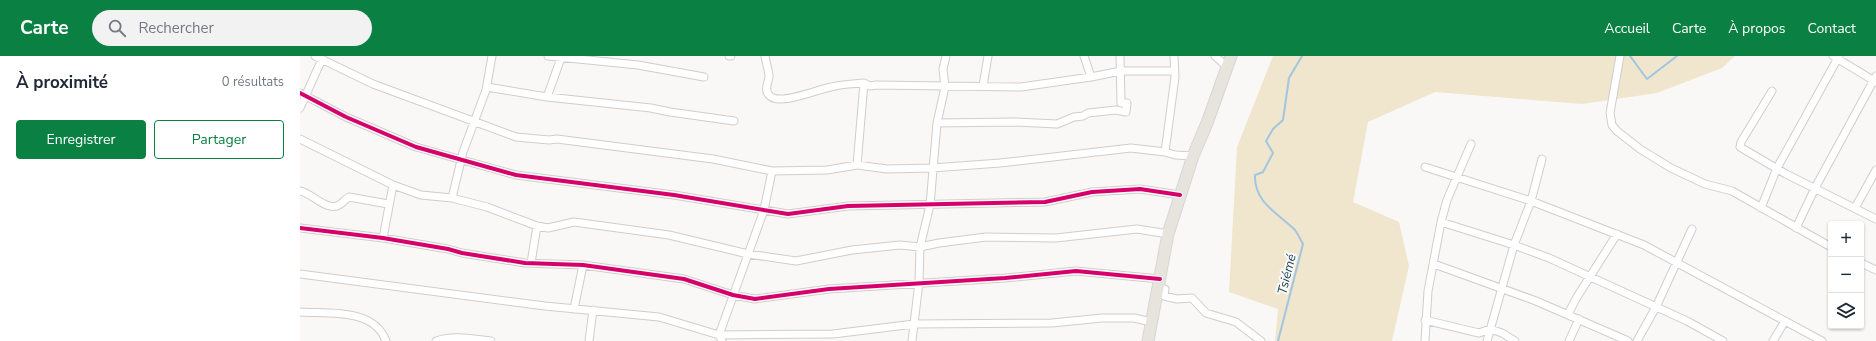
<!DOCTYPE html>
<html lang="fr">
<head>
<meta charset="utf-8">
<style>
	:root { --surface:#fff; --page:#f2f2f3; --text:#1f2937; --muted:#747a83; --line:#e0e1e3; --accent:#0b8043 }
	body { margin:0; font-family:"Nunito Sans",sans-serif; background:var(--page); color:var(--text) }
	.controls { position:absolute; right:12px; bottom:12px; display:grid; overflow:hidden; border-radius:4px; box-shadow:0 1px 3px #0004 }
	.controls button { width:36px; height:36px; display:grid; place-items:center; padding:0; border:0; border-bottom:1px solid var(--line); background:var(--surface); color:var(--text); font:20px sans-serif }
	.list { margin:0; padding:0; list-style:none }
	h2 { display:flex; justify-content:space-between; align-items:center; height:52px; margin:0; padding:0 16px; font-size:17px }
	h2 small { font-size:13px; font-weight:400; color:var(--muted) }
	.actions { display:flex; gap:8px; padding:12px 16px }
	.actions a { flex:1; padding:9px 0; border:1px solid var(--accent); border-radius:4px; text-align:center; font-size:14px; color:var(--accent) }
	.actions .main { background:var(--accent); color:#fff }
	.icon { flex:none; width:22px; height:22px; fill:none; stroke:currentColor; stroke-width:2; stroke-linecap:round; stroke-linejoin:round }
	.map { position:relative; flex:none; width:1576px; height:285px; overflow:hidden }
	header { display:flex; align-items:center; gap:24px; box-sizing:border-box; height:56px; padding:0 20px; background:var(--accent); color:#fff }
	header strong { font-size:19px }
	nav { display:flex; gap:22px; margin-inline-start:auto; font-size:14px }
	.search { width:280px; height:36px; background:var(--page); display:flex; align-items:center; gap:10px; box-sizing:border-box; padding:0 14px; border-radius:22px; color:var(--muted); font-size:15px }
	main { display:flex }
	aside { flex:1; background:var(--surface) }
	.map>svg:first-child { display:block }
</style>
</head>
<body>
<header>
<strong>Carte</strong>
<div class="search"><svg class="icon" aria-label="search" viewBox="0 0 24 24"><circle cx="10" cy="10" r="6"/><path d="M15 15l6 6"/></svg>Rechercher</div>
<nav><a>Accueil</a><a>Carte</a><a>À propos</a><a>Contact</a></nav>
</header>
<main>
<aside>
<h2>À proximité<small>0 résultats</small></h2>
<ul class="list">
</ul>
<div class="actions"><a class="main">Enregistrer</a><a>Partager</a></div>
</aside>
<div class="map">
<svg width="1576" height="285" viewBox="0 0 1576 285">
	<rect width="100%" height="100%" fill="#f9f8f7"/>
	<path fill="#f0e5cd" d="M973 0H1435L1422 12 1357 37 1282 48 1135 36 1068 66 1053 146 1099 166 1109 210 1092 285H975L978 253 929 236 937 91Z"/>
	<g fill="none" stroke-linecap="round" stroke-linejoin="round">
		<path stroke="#a2c6df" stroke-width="2" d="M1330 0 1347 23 1377 0
			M978 285 1003 188C1000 183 998 178 995 174 978 157 954 147 955 119L963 116 973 97 966 85 973 73 983 64 989 22 1002 0"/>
		<g stroke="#cfcecd" stroke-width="9">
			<path id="minor" d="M15 0 73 28 216 81 249 84 257 83 413 103 472 115 527 114 557 109 587 113 632 112 700 107 831 92 865 96 875 99 893 100
				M248 0 338 9 404 21
				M429 0H431
				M465 0C466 7 469 15 469 21 468 27 464 34 469 39 478 51 518 33 531 31 542 28 553 28 564 27L570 30 576 29 721 31 791 21 821 15H874
				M784 0 791 21
				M915 0 926 10
				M1320 0 1310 57 1312 69 1317 75 1340 93 1371 112 1405 128 1432 135 1531 191
				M1533 0 1576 26
				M683 30 688 0
				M187 31 247 41 351 52 370 56 434 65
				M1472 35 1441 86 1440 91 1486 118 1576 163
				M0 37 46 61 116 91 216 119 374 139 488 158 548 150 745 146 792 136 840 133 880 139
				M247 41 261 2
				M0 52 22 3
				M637 67 715 66 757 68 774 61 783 60 788 57 816 54 826 56 827 47H821L820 0
				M0 83 93 129 121 139 152 142 187 151 237 170 248 172 274 166 369 179 448 198 496 205 552 194 600 189 620 191 639 187 686 181 756 182 837 173 868 178
				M865 96 875 21 874 0
				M557 109 564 27
				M1125 111 1231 145 1344 189 1522 285
				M0 135C12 137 27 156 39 149 43 147 45 143 49 141L88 148
				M152 142 163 96 186 34 192 0
				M1461 152 1477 112 1539 0
				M1555 152 1576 114
				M1141 166 1214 189 1249 202 1387 265 1423 285
				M0 172 83 182 148 193 162 197 225 207 283 209 384 223 433 239 455 243 529 233 705 222 776 215 860 223
				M1496 172 1515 132 1576 20
				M83 182 93 129
				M231 207 237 170
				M1561 207 1576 214
				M1134 208 1236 245 1328 285
				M0 218 245 250 359 261 419 279 533 278 614 268 752 267 802 262H834L852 266
				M859 231 865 233 864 240 877 243 892 242 906 257 936 266 961 285
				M274 253 283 209
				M0 256C29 258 74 252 86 285
				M1268 258 1277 241 1317 178
				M1125 264 1179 277 1190 273 1202 277 1215 285
				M136 285C155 279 172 283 191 285
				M289 285 293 254
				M422 285 419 279 464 154 472 115
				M612 285 619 226 620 191 630 149 637 67 645 31 643 13 646 0
				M1125 285 1128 235 1141 166 1147 144 1171 88
				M1187 285 1214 189 1231 145 1242 103
				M1269 285 1279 263
				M1337 285 1356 251 1392 173
				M1473 285 1485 265"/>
		</g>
		<g stroke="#d6d6d5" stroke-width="13">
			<path id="primary" d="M848 285 868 178 893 100 907 67 931 0"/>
		</g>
		<use href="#minor" stroke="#fefefe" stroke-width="7"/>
		<use href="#primary" stroke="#e7e4de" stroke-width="11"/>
		<g stroke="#faf9f6" stroke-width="6">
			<path id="cycleway" d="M0 37 46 61 116 91 216 119 374 139 488 158 548 150 745 146 792 136 840 133 880 139
				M0 172 83 182 148 193 162 197 225 207 283 209 384 223 433 239 455 243 529 233 705 222 776 215 860 223"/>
		</g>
		<use href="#cycleway" stroke="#d6006c" stroke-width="4"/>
	</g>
	<g text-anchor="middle" stroke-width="4" stroke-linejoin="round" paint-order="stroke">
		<g font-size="13" font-style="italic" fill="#123d56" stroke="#faf9f6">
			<text transform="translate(986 218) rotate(-76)" y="5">Tsiémé</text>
		</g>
	</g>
</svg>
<div class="controls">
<button>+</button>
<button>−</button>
<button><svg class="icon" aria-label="layers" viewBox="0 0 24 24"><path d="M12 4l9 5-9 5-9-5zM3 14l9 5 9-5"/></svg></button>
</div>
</div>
</main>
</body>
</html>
